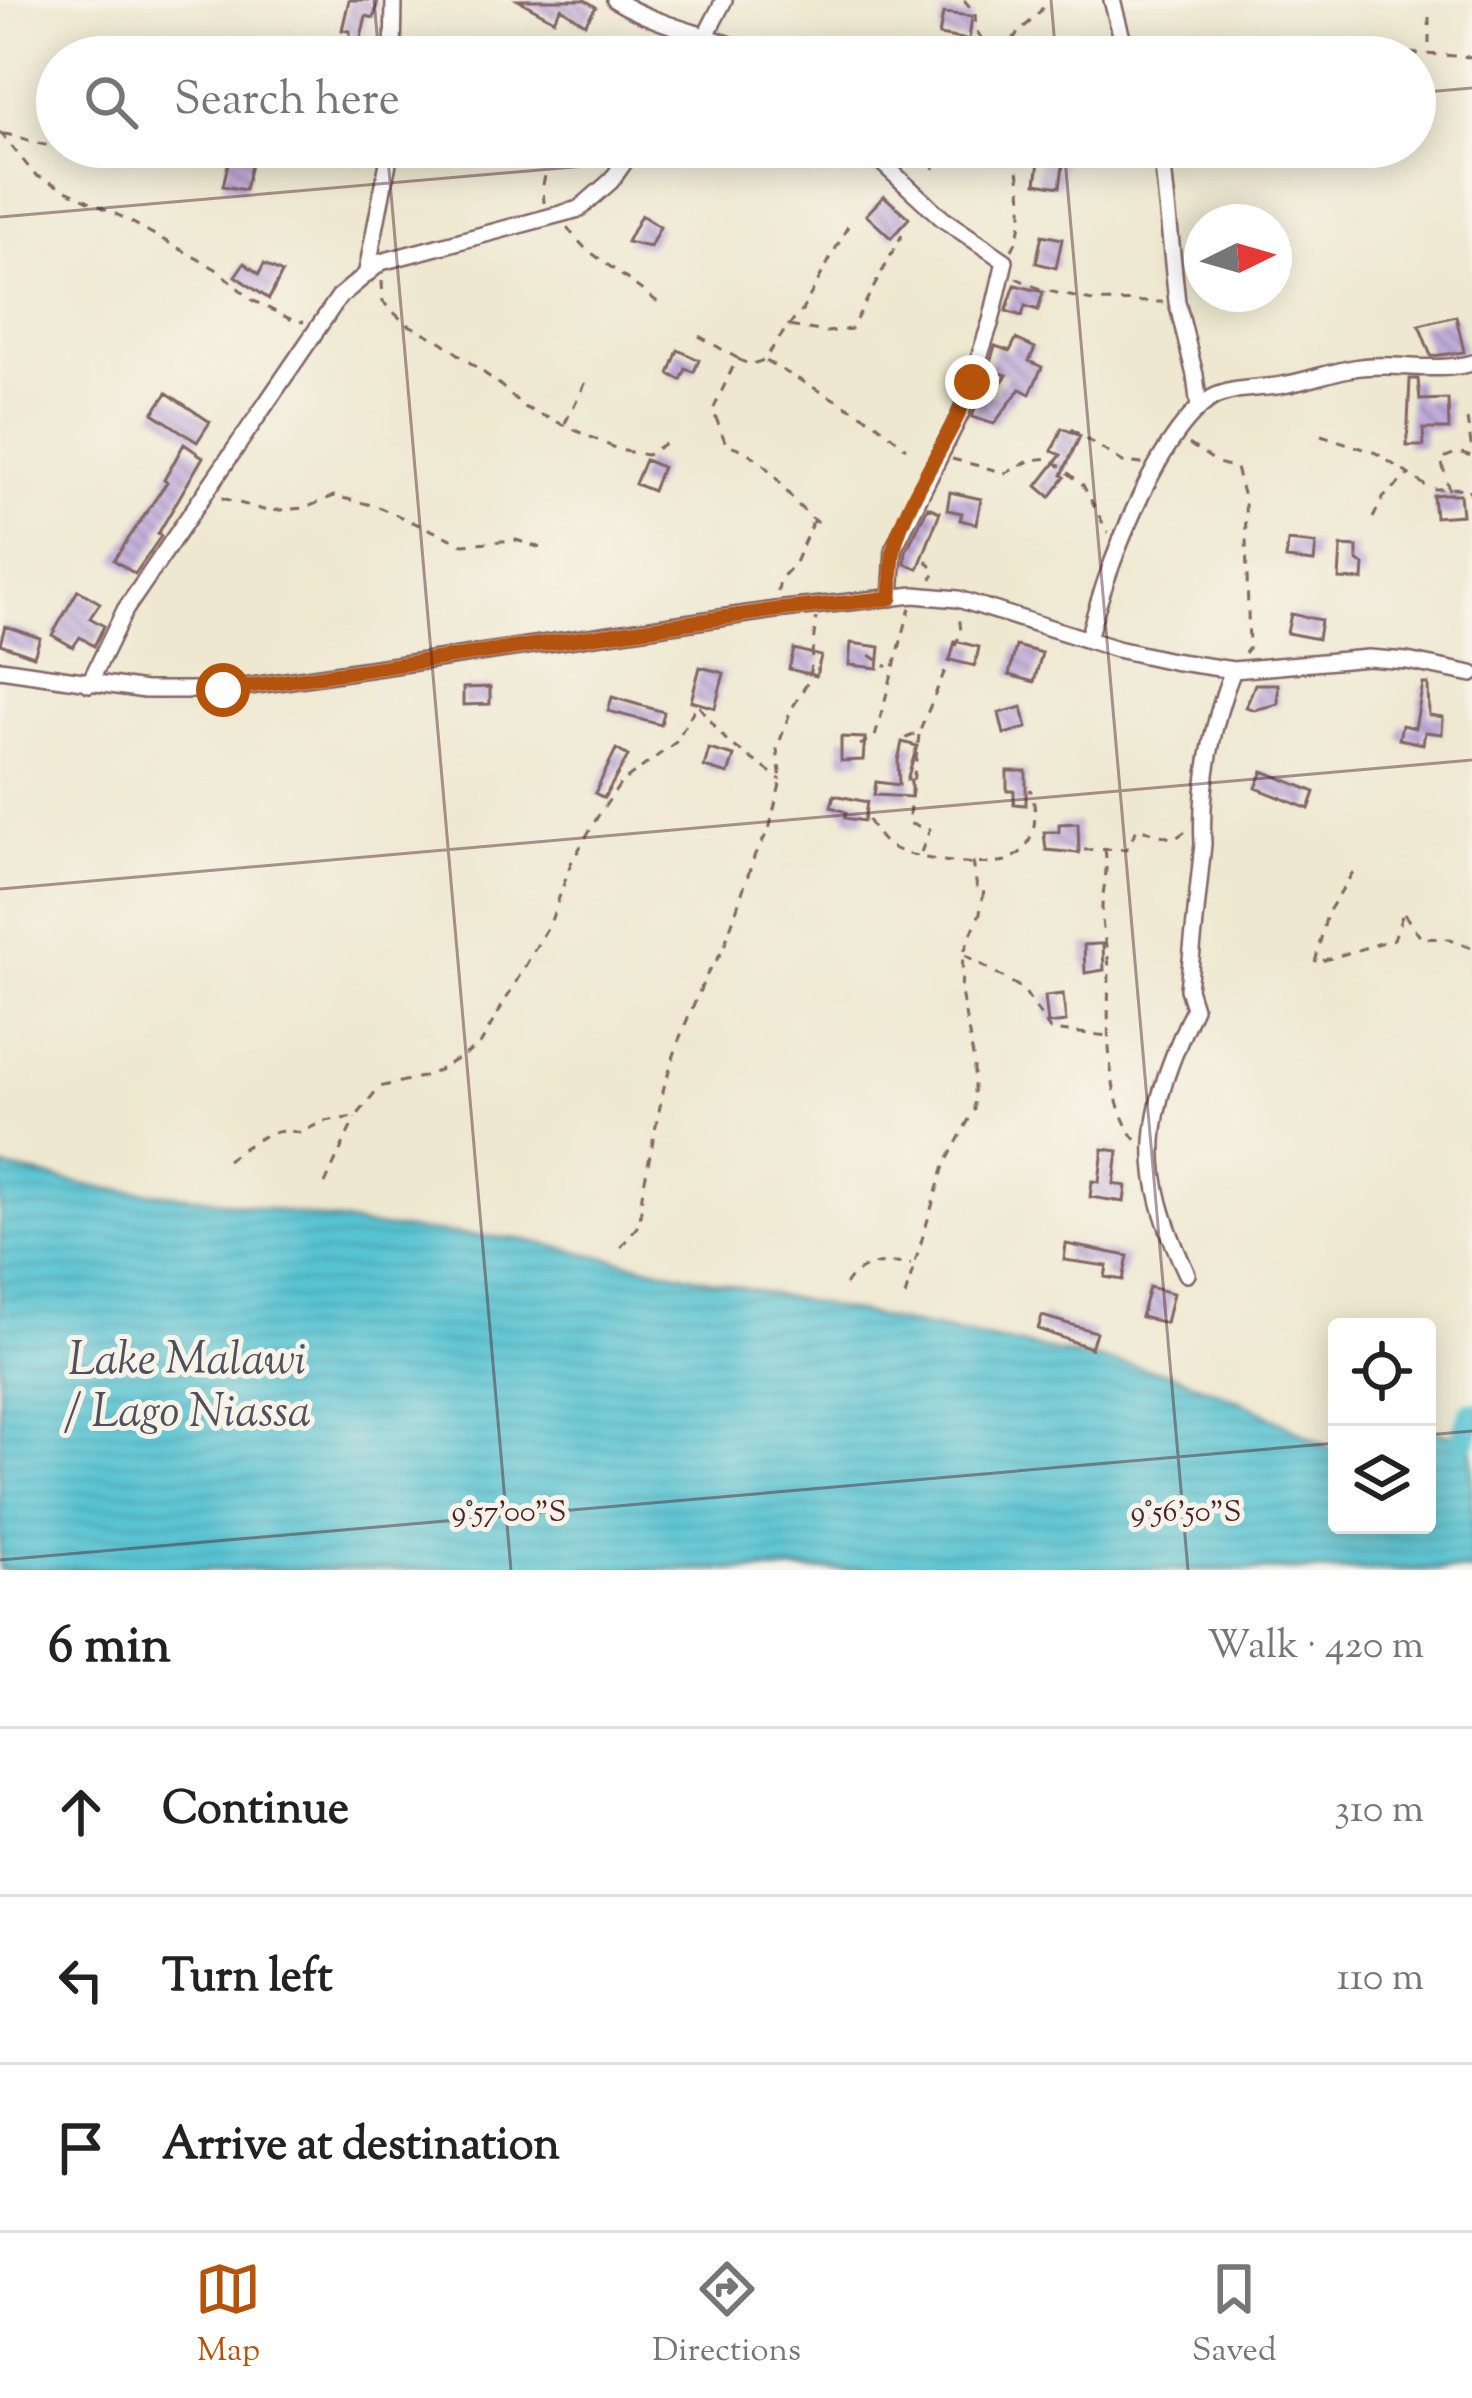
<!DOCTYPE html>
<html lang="en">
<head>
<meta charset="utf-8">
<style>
	:root { --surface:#fff; --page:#f6f6f6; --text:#222; --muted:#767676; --line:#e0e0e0; --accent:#b45309 }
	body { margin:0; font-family:"Sorts Mill Goudy",serif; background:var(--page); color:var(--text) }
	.controls { position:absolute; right:36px; bottom:36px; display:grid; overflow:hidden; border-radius:12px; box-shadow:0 6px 30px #0003 }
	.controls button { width:108px; height:108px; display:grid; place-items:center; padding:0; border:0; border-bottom:3px solid var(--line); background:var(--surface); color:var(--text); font:60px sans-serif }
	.compass { position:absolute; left:1184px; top:204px; width:108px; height:108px; border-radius:50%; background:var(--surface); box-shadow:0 6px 30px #0003; rotate:85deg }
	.stop { position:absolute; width:36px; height:36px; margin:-27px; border:9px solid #b45309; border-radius:50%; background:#fff }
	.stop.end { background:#b45309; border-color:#fff; box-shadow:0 3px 12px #0008 }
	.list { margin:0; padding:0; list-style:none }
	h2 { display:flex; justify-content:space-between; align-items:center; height:156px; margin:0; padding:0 48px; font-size:51px }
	h2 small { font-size:39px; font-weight:400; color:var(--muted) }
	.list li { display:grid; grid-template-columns:78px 1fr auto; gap:36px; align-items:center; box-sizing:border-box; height:168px; padding:0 48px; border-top:3px solid var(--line) }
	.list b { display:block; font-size:45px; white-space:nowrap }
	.list em { font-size:39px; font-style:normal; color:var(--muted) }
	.icon { flex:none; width:66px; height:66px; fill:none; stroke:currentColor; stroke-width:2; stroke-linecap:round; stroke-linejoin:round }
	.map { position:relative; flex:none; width:1472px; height:1570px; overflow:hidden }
	.search { position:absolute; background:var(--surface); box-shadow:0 6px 30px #0003; left:36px; right:36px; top:36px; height:132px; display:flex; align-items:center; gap:30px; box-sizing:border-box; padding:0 42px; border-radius:66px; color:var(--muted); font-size:45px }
	.sheet { height:660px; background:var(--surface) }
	nav { display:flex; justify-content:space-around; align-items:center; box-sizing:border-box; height:168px; border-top:3px solid var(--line); background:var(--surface); font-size:33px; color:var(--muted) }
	nav a { display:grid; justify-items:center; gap:6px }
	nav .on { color:var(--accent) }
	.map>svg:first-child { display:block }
</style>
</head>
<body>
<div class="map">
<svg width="1472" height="1570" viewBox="0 0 1472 1570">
	<defs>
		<pattern id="water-rules" width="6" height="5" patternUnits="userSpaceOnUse" patternTransform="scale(3)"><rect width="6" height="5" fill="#57c3d2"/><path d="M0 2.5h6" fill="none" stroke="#4da7b4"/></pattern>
		<pattern id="building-back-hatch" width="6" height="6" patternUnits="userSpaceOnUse" patternTransform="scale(3)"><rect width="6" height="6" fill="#c0acd9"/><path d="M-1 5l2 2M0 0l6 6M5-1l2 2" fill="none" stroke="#9e8bb0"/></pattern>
	</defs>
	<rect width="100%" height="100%" fill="#f7f3e8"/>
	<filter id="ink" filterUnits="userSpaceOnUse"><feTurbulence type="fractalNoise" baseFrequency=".00833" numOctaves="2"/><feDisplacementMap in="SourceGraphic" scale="24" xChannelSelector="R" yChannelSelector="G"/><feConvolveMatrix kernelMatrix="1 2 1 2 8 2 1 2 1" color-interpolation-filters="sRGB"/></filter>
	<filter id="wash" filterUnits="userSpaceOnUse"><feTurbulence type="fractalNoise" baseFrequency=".004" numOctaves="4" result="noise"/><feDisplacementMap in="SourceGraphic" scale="48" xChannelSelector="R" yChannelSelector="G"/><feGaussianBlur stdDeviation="2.7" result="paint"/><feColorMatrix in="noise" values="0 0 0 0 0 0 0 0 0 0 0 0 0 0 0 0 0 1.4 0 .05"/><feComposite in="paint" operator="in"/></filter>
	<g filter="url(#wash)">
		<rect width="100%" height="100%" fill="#eee8d0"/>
		<path fill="url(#water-rules)" stroke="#50717e" stroke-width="3" d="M0 1167 101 1188 204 1198 367 1226 525 1240 906 1323 1169 1373 1247 1404 1337 1452V1525H1427V1429L1472 1441V1570H0Z"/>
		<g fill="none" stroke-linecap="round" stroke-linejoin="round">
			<path stroke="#57c3d2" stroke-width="27" d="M1464 1438 1472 1415"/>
		</g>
		<g id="blocks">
			<path fill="url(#building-back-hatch)" d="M349 0H378L374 18 366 16 360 41H371V57H350V31L342 30Z
				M518 0H585L596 7 585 24 561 8 554 20Z
				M943 13 972 16 969 40 939 35Z
				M1041 148 1065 152 1060 187 1036 183Z
				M231 151 253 156 245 190 223 186Z
				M884 196 909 218 891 238 866 215Z
				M641 215 660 227 650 247 627 242Z
				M1042 235 1062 239 1056 268 1036 263Z
				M244 263 259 274 264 264 282 273 269 299 235 276Z
				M1015 285 1043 292 1038 310 1025 306 1022 316 1006 311Z
				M1456 316 1464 352 1431 356 1419 325Z
				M1016 339 1035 348 1029 361 1042 367 1030 394 1020 389 994 424 972 417 981 391 991 396 1007 375 988 369 995 346 1010 351Z
				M678 350 699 360 694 372 686 369 681 380 669 374Z
				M1410 379H1418L1420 400 1448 399 1449 429H1423L1424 446H1407Z
				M167 393 210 422 197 442 153 413Z
				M1062 428 1080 436 1062 475 1065 477 1050 497 1037 486 1061 455 1052 451Z
				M184 444 203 457 158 534 161 536 135 574 114 560 167 482 164 480Z
				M645 460 662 467 653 491 635 484Z
				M950 492 981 499 976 524 960 520 962 513 947 510Z
				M1444 494H1460L1462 515 1435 517 1433 495Z
				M928 507 940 512 918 569 905 564 906 551Z
				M1288 541 1316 544 1314 562 1286 559Z
				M1341 546 1357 547V560L1364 565 1363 580 1339 579Z
				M78 590 100 603 90 618 104 626 94 646 80 637 73 647 52 635Z
				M1291 614 1321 620 1318 639 1287 633Z
				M5 626 40 638 34 656 0 644Z
				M955 641 979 647 975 666 950 660Z
				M851 643 880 647 878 668 849 665Z
				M1016 646 1042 653 1034 682 1009 675Z
				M794 649 821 656 816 676 789 669Z
				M700 667 724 673 715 708 691 701Z
				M1255 684H1278V704L1254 710 1246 707Z
				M1423 684H1428L1429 715 1443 717 1442 734 1425 732 1423 744 1399 739 1402 725 1415 728Z
				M490 687V704L463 705V688Z
				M612 697 664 712 661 725 608 711Z
				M1022 707 1027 728 1004 734 999 713Z
				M841 737 865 738 863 760 841 761Z
				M902 742 917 746 907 780H911V797L874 795 876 782 899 785 898 761Z
				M616 749 628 756 604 798 595 793Z
				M709 749 734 756 728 774 704 767Z
				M1007 771H1026V805L1014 804V791H1007Z
				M1263 771 1315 792 1309 809 1256 788Z
				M834 795 867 802 864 821 845 818 846 812 831 807Z
				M1078 823 1079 853 1046 850 1044 832H1059V824Z
				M1098 944H1103L1104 970 1085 973 1084 945Z
				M1063 994 1066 1022 1048 1024 1045 996Z
				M1103 1149 1118 1151 1114 1184 1126 1186 1124 1202 1090 1197 1092 1181 1099 1182Z
				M1066 1244 1128 1256 1123 1280 1105 1277 1107 1266 1064 1260Z
				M1149 1287 1173 1293 1166 1323 1141 1317Z
				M1042 1316 1096 1332 1091 1348 1038 1329Z"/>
		</g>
	</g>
	<g filter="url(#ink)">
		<use href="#blocks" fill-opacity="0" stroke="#836565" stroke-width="3"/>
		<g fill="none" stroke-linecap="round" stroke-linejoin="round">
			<g stroke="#836565" stroke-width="20">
				<path id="street" d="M615 0C660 28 712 34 760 57
					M1112 0 1127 57
					M393 57 394 0
					M695 57 724 0
					M865 147 943 219 1005 261 991 321 961 413 894 548 891 598
					M1161 147 1177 302 1195 375 1199 408
					M367 271 391 147
					M1088 639C1104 576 1156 433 1212 398 1231 387 1261 389 1283 385 1307 381 1330 372 1354 368 1394 361 1433 374 1472 363
					M0 669 145 690H223L775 610 914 595 958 599 1117 649 1172 661 1233 670 1368 658 1407 661 1472 674
					M89 684 125 610 339 297 381 262 579 209 611 181 635 147
					M1187 1274C1136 1166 1145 1116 1194 1008L1188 989 1203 844C1200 787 1212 722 1233 670"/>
			</g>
			<path stroke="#836565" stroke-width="3" stroke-dasharray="9 9" stroke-linecap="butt" d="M964 0 975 13 976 30 993 57
				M1429 17V52
				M1179 50 1261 34 1327 48 1472 57
				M1005 57C1016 23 1033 28 1047 0
				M0 132 35 175 124 218 216 269 252 300 294 321 304 322
				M3 134C23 136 38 146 57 146
				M59 147 86 154 97 147
				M147 147H176
				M933 169 943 147
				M544 203 543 185 551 147
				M567 228 585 248 663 306
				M1012 250C1030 217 1020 181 1013 147
				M1016 278 1040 289 1092 301 1163 302
				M382 281 383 302 405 323 442 342 499 384 524 407 619 450 647 455 667 442
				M788 326 800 314 848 226
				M699 336 737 358 713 410 726 444C775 457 782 499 820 524
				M738 359 750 365 764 360 788 326 827 332 851 329 902 235
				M766 361 875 422 906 448
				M1467 419 1472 450
				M565 423 589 376
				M1071 429 1123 462 1143 464
				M1321 435 1376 453 1431 489 1468 488 1472 497
				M1189 444 1218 463 1236 468 1245 501 1249 648 1245 653
				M952 459 1006 473 1031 460 1050 458 1083 485 1108 533
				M1449 490 1441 459 1458 452 1472 456
				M222 498 267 511 305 508 334 496 376 506 463 544 516 540 547 550
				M1373 518 1383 498 1408 475
				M926 560 935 571 932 579
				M778 592 780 579 794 565 813 521
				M870 655 888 667
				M919 735 909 815 910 824 930 829 920 855
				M906 738 919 733 961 632 959 613
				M860 745 875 737 910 608
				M868 820C875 830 882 843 893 848 916 860 981 868 1005 861 1036 852 1040 814 1030 789
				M1105 849C1109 877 1101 891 1102 915 1102 934 1109 953 1109 971 1108 1021 1103 1106 1139 1143
				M1084 850 1126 849 1138 828 1174 839 1186 831
				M1353 872 1327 914 1315 963 1394 939 1403 913
				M1404 914 1421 938 1448 939 1472 948
				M965 955 1023 989 1050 1030 1109 1036
				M227 1160C250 1144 272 1125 300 1133L324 1121 356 1117 379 1087 430 1075 479 1046 551 921 571 863 598 816 621 783 676 742 697 704 727 741 781 780
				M325 1184 355 1118
				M621 1247 640 1223 642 1194 664 1087 680 1037 706 976 723 950 755 854 769 830 781 780 777 749 791 710 809 680 816 618
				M845 1285C860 1261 886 1262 911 1264
				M905 1296 944 1166 974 1110V1062L961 992 963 954 980 913 984 890 977 889 973 861"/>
			<use href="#street" stroke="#fff" stroke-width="15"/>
		</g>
	</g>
	<g fill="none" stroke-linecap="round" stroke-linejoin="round" filter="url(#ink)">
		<path stroke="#b45309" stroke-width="15" d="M223 690 776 610 891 598C892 582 891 565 894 549 905 498 953 437 972 382"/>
	</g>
	<path fill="none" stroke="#4a1f2b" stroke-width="3" stroke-opacity="0.45" d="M374 0 379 57M1051 0 1056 57M1415 93 1472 88M387 147 511 1570M1064 147 1188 1570M0 217 803 147M0 889 1472 760M1427 1435 1472 1431M0 1560 1337 1443"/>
	<g text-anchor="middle" stroke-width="10" stroke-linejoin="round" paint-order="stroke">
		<g font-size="45" font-style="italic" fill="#4e505d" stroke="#f7f3e8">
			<text x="187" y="1373">Lake Malawi<tspan x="187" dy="52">/ Lago Niassa</tspan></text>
		</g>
	</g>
	<g font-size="30" text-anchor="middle" fill="#4a1f2b" stroke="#f7f3e8" stroke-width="10" stroke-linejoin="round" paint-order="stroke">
		<text x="509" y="1521">9°57'00"S</text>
		<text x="1186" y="1521">9°56'50"S</text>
	</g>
</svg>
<div class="controls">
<button><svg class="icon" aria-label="locate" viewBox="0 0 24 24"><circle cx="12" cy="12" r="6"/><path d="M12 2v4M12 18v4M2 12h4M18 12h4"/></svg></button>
<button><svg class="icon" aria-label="layers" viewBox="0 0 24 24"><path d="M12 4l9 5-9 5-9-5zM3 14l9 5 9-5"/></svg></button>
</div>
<svg class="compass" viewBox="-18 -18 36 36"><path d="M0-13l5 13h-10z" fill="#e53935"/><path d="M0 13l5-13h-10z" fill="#767676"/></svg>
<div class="stop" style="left:223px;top:690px"></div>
<div class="stop end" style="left:972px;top:382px"></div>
<div class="search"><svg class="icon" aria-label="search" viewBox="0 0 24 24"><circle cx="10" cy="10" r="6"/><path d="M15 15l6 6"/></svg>Search here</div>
</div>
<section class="sheet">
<h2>6 min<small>Walk · 420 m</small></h2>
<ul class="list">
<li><svg class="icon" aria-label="ahead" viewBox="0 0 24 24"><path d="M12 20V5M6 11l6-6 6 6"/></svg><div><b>Continue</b></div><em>310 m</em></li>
<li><svg class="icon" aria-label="left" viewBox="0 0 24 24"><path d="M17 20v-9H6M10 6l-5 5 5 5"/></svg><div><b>Turn left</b></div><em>110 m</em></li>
<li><svg class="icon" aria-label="arrive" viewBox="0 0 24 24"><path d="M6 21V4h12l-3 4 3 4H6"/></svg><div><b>Arrive at destination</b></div></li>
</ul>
</section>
<nav>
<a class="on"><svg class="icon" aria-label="map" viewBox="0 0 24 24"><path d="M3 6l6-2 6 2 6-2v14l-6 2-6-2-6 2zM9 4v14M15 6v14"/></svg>Map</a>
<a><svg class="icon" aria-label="directions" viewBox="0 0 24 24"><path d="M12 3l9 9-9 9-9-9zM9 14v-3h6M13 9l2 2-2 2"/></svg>Directions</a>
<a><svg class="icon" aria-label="saved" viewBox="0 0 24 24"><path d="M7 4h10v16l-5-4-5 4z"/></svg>Saved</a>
</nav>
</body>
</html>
